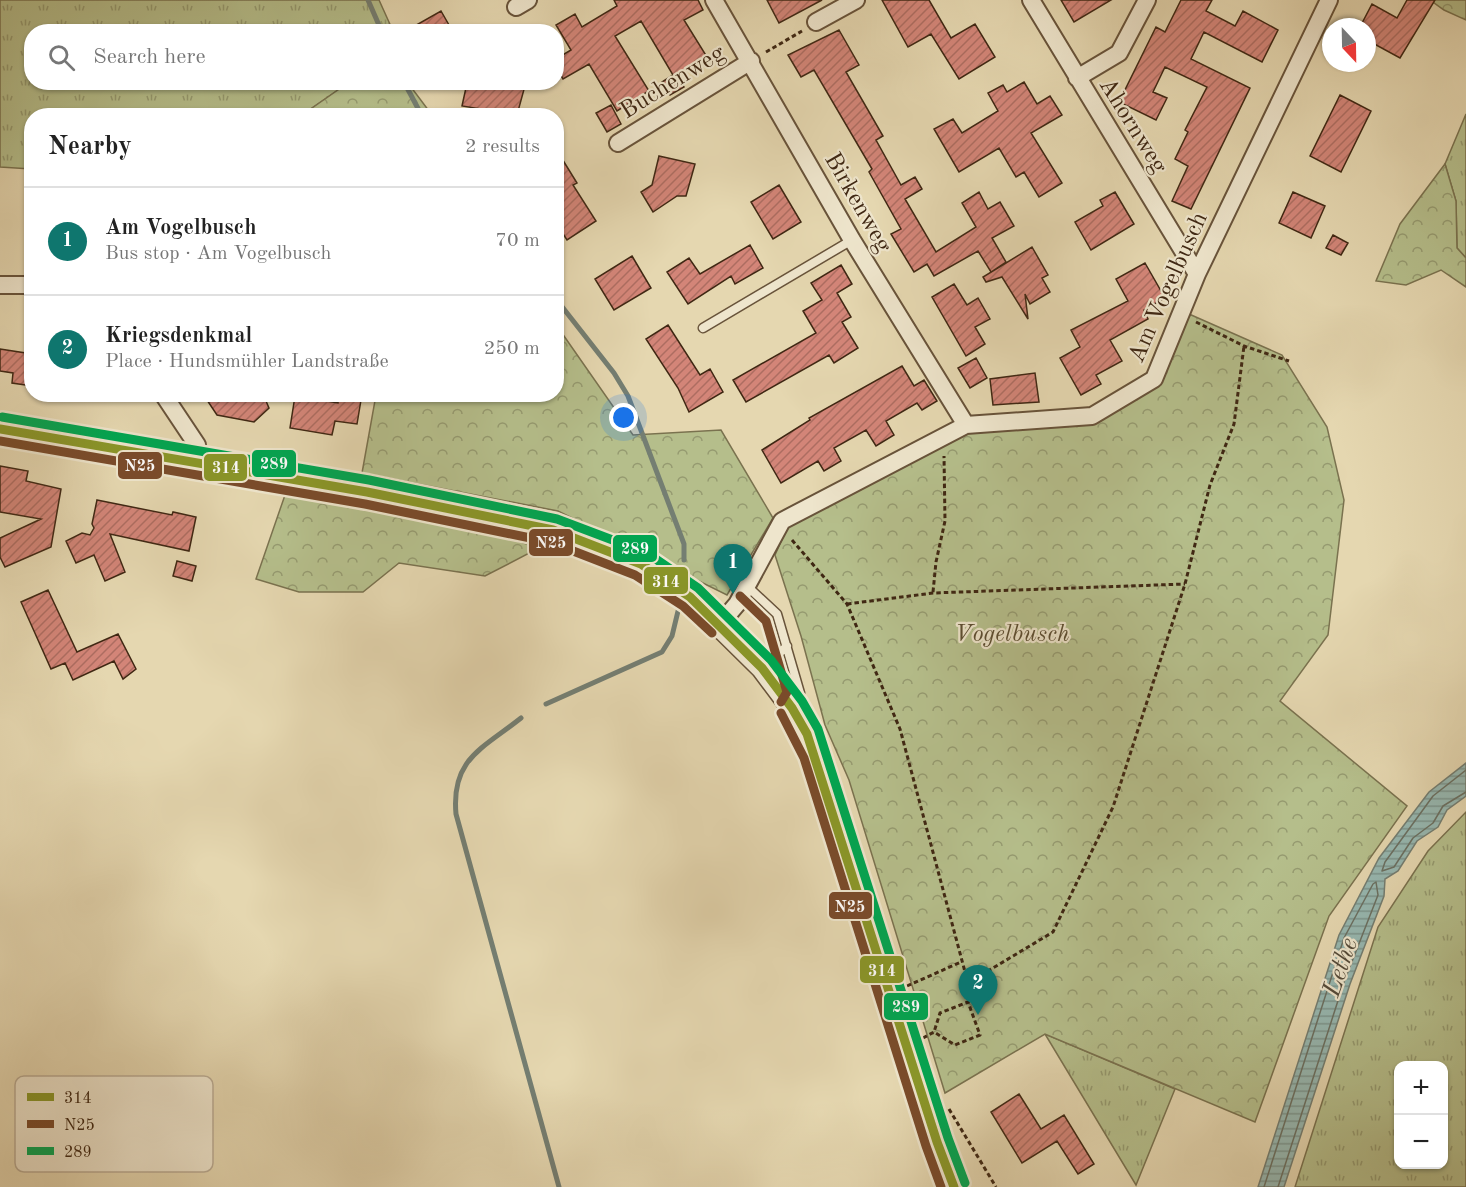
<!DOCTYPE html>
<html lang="en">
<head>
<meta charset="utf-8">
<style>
	:root { --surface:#fff; --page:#f6f6f6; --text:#222; --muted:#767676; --line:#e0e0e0; --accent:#0f766e }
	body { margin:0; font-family:"Old Standard TT",serif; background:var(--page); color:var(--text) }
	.controls { position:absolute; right:18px; bottom:18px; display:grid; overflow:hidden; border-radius:12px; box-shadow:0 2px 4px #0004 }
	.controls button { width:54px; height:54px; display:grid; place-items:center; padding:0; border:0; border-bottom:2px solid var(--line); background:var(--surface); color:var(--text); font:30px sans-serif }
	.compass { position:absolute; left:1322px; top:18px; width:54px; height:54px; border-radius:50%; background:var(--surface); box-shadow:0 2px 4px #0004; rotate:158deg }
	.you { position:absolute; left:624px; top:418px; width:21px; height:21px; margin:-15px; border:4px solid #fff; border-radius:50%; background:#1a73e8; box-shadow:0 0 0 9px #1a73e833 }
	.badge { display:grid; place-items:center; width:39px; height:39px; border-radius:50%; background:var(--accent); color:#fff; font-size:20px; font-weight:700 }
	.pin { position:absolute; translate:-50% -50px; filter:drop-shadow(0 2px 3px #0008) }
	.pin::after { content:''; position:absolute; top:32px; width:21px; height:18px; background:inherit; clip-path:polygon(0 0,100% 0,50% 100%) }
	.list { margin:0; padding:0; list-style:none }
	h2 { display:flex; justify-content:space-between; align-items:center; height:78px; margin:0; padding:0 24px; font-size:26px }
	h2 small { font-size:20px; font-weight:400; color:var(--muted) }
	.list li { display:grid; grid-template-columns:39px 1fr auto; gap:18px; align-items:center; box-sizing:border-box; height:108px; padding:0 24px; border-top:2px solid var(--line) }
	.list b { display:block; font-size:22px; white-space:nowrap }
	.list p { margin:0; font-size:20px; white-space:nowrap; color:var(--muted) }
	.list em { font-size:20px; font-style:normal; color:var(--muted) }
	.icon { flex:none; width:33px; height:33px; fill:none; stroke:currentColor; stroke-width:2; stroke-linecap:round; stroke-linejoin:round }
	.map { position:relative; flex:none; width:1466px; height:1187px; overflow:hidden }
	.search { position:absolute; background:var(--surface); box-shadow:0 2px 4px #0004; left:24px; top:24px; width:540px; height:66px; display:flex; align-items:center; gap:15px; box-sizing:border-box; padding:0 21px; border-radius:24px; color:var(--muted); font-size:22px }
	.panel { position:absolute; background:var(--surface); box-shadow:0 2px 4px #0004; left:24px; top:108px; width:540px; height:294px; border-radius:24px }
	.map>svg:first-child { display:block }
</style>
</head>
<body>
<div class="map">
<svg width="1466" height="1187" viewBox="0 0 1466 1187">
	<defs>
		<pattern id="grass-tufts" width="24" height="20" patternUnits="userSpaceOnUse" patternTransform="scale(1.5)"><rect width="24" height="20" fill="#b5be8b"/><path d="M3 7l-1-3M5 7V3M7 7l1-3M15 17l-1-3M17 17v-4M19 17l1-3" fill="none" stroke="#959a70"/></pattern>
		<pattern id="forest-crowns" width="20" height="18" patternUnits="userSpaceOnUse" patternTransform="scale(1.5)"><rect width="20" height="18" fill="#b5be8b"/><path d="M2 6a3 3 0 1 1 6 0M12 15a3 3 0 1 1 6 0" fill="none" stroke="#959a70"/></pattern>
		<pattern id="water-rules" width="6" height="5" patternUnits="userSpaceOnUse" patternTransform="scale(1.5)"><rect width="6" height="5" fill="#97b8b1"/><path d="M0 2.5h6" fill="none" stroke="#7d968f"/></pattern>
		<pattern id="building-hatch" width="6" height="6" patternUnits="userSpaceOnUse" patternTransform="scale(1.5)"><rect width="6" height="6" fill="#d38578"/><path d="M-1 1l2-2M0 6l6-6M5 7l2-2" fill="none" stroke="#ad6d61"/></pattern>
	</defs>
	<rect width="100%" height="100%" fill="#e5d7b0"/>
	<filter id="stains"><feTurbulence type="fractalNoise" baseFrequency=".00333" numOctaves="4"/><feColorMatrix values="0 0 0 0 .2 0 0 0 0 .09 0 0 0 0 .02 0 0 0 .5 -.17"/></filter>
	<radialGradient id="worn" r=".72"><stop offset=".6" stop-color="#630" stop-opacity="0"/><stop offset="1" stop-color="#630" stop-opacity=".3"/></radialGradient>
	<path fill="url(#grass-tufts)" stroke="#7a724f" stroke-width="1.5" fill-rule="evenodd" d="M0 0H379L393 31 32 32V82L348 83 302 115 32 116 31 169 0 167Z
		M1466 114V258L1457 248 1456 201 1445 164Z
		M1466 812V1187H1295L1378 927 1428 851ZM1398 1066H1444V1164H1398Z
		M1045 1034 1175 1089 1136 1185Z"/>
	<path fill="url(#forest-crowns)" stroke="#7a724f" stroke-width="1.5" d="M1430 0H1466V20L1444 10Z
		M348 83H408L432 115H302Z
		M1445 164 1456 201 1457 248 1466 258V287L1441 270 1406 285 1376 281 1400 224Z
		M1189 314 1282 355 1327 427 1344 500 1328 635 1280 701 1407 806 1329 916 1255 1122 1045 1034 945 1093 849 780 825 725 801 636 775 555 788 526 958 431 1093 421 1156 386Z
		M557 326 633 435 721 430 773 518 727 595 558 511 362 473 376 395 556 394Z
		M285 495 486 531 539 548 485 576 399 563 363 592H299L256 579Z"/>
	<path fill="url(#water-rules)" stroke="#747e72" stroke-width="1.5" d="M1466 763V796L1447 810 1438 827 1417 841 1398 871 1385 879 1384 896 1350 984 1284 1187H1258L1339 935 1379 858 1429 792Z"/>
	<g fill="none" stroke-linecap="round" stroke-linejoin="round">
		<path stroke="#6b7062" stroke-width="1.5" d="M1466 770 1433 796 1385 862 1382 871 1394 867 1413 838 1433 823 1443 806 1466 792
			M1264 1187 1344 938 1373 884 1376 882 1378 895 1344 982 1278 1187"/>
		<path stroke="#747e72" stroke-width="5" d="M368 0 382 32
			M404 82 422 116
			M556 299 614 373 628 396 684 544V560
			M546 704 662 652 672 636 679 607
			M521 718C482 749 451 759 456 814L559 1187"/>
	</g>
	<path fill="url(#building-hatch)" stroke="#3f2713" stroke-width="1.5" d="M614 0H698L703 10 684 20 707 57 677 75 684 87 670 95 662 82 673 75 641 21 615 36 649 91 617 111 589 64 563 79 556 67V59L571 50 556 25 575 14 582 27 617 6Z
		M767 0H822L779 23Z
		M882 0H929L951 38 975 24 995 57 959 79 931 34 908 47Z
		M1061 0H1111L1074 22Z
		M1181 0H1212L1206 11 1235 26 1243 11 1278 30 1262 62 1204 32 1191 59 1250 88 1191 209 1172 201 1188 166 1175 159 1188 132 1185 130 1207 87 1165 67 1153 92 1167 98 1156 120 1119 102 1156 27 1165 32Z
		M1407 0H1435L1400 58 1367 40V27H1360L1372 4 1397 18Z
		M441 11 453 32H404Z
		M839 30 859 65 846 72 883 136 876 140 901 185 915 177 922 189 905 199 936 252 976 227 962 203 979 192 988 209 1000 202 1014 226 992 238 1006 262 991 272 978 251 934 276 927 264 914 272 891 234 901 229 869 172 872 169 814 70 801 77 788 55Z
		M493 82H526L517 115 462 106 467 83 486 86Z
		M1024 82 1037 104 1050 96 1062 115 1031 133 1062 183 1039 197 1024 172 1016 177 999 148 959 172 934 129 953 119 962 133 998 111 988 93 1003 85 1007 92Z
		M1340 95 1371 111 1341 172 1310 156Z
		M611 105 621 124 607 132 596 113Z
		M556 149 577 183 573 185 596 221 567 240 556 223Z
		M659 156 695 164 686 196H677L653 212 641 192 652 185Z
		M779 185 801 222 773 239 751 202Z
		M1115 192 1134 224 1091 250 1075 222 1103 206 1100 200Z
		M1293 192 1325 206 1311 238 1279 223Z
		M1333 235 1348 243 1341 255 1326 248Z
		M750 245 763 268 735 284 731 276 688 304 667 272 689 258 700 274Z
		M1032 247 1048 275 1042 278 1050 292 1030 304 1025 294 1028 319 1002 277 986 282 983 277Z
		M632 256 651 288 614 310 595 279Z
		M1145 263 1165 298 1144 310 1148 319 1110 340 1122 361 1096 375 1101 384 1081 395 1060 358 1080 347 1071 330 1128 301 1116 279Z
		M841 265 852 284 837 293 851 317 842 322 858 348 834 363 829 355 746 402 733 380 816 333 803 311 822 300 811 283Z
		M954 284 967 305 978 298 990 319 975 327 985 344 966 356 932 297Z
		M668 325 700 375 710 369 723 392 689 412 678 388 646 339Z
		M0 349 32 354V386L12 383 13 373 0 371Z
		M976 358 987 378 970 388 958 368Z
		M902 366 914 386 924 380 937 401 922 410 917 403 886 421 894 435 876 446 866 430 834 448 841 461 824 471 818 461 781 483 762 450 810 420 809 418Z
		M1035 373 1039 402 993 405 990 379Z
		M203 394H263L269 408 254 422 217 415Z
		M339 394H362L357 424 335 421 332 435 290 428 295 396 338 403Z
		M0 466 28 471 26 481 61 489 51 547 5 567 0 557V538L41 519 0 512Z
		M97 500 172 515 173 512 196 517 189 551 110 534 125 572 105 581 94 555 76 563 66 541 82 533 90 535 94 528 92 524Z
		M177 561 196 566 192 581 173 576Z
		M48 590 77 652 118 634 136 669 123 679 114 661 73 680 65 663 51 669 21 602Z
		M1019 1094 1041 1129 1064 1115 1094 1164 1078 1174 1057 1141 1022 1163 991 1112Z"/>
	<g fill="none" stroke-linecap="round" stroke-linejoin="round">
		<g stroke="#68533a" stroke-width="11">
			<path id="service" d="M703 328 852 240
				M748 587 777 614 800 693 792 707
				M763 668 787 646"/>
		</g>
		<g stroke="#68533a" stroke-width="20">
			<path id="minor" d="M714 0 852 240 966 425
				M1031 0 1197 274
				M516 7 528 0
				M816 22 856 0
				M1077 78 1119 53 1147 0
				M618 143 751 61
				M0 285H32
				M163 394 197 445 194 463
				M720 624 737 604 782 521 966 425 1092 416 1154 379 1197 274 1329 0"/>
		</g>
		<g stroke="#68533a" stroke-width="24">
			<path id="tertiary" d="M0 429 367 492 553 530 641 564 690 597 762 668 792 708 807 734 937 1142 954 1187"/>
		</g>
		<path stroke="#3f2713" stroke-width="3" stroke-dasharray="4.5 3" stroke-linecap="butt" d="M766 52 802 31
			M1196 322 1244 346 1289 361
			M792 540 847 604 900 729 968 983V1002
			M933 592 936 562 945 521 944 456
			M847 604 933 593 1185 584
			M968 983 1053 932 1113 807 1185 584 1210 485 1234 424 1244 346
			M907 986 961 962
			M923 1038 934 1032 955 1045 980 1035 968 1002 940 1013 934 1032
			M949 1109 996 1187"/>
		<use href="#service" stroke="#eee5cc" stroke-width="8"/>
		<use href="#minor" stroke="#eee5cc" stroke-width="16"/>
		<use href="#tertiary" stroke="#eee5cc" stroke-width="21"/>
		<g stroke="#eee5cc" stroke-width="14">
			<path id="bus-1" d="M0 429 367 492 553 530 641 564 690 597 762 668 792 708 807 734 937 1142 954 1187"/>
		</g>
		<g stroke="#eee5cc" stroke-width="14">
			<path id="bus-2" d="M0 441 365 504 550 542 635 575 683 606 712 633
				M740 596 766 621 787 692 781 702
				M781 713 804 758 926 1146 941 1187"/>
		</g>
		<g stroke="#eee5cc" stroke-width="14">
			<path id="bus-3" d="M2 417 369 480 557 519 647 553 698 588 771 660 802 701 818 729 948 1138 965 1183"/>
		</g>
		<use href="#bus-1" stroke="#8a9628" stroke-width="9"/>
		<use href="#bus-2" stroke="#7a4b2a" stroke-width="9"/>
		<use href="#bus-3" stroke="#00a651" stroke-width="9"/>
	</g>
	<g text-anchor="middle" stroke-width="4.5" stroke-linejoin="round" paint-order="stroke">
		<g font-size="24" fill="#3f2713" stroke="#eee5cc">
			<text transform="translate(672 81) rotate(-32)" y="8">Buchenweg</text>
			<text transform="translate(1134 125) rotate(58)" y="8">Ahornweg</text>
			<text transform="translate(859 202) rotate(60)" y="8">Birkenweg</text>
			<text transform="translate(1167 287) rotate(-66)" y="8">Am Vogelbusch</text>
		</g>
		<g font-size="24" font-style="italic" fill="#5c4d31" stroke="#eee5cc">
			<text x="1012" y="641">Vogelbusch</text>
		</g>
		<g font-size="26" font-style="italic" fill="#554b3a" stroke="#eee5cc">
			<text transform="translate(1339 967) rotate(-71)" y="9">Lethe</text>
		</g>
	</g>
	<rect x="15" y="1076" width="198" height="96" rx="9" fill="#eee5cc" stroke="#baac94" stroke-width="1.5"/>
	<rect x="27" y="1093" width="27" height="8" fill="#8a9628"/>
	<rect x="27" y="1120" width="27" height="8" fill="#7a4b2a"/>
	<rect x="27" y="1147" width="27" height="8" fill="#00a651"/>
	<g font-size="16" fill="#3f2713">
		<text x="64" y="1103">314</text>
		<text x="64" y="1130">N25</text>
		<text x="64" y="1157">289</text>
	</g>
	<g stroke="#eee5cc" stroke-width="2">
		<rect x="251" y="449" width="46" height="29" rx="6" fill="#00a651"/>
		<rect x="117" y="451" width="46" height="29" rx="6" fill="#7a4b2a"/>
		<rect x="203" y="453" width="45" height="29" rx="6" fill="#8a9628"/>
		<rect x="528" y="528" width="46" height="29" rx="6" fill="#7a4b2a"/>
		<rect x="612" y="534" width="46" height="29" rx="6" fill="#00a651"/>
		<rect x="643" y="566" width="46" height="29" rx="6" fill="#8a9628"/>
		<rect x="828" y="891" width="45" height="29" rx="6" fill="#7a4b2a"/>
		<rect x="859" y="955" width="46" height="29" rx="6" fill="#8a9628"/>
		<rect x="883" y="992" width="46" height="29" rx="6" fill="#00a651"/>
	</g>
	<g font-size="16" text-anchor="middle" font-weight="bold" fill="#fff">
		<text x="274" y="469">289</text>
		<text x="140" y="471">N25</text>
		<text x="226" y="473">314</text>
		<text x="551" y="548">N25</text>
		<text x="635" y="554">289</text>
		<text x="666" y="587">314</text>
		<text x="850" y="912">N25</text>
		<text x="882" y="976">314</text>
		<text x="906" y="1012">289</text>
	</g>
	<rect width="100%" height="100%" filter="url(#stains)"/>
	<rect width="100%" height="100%" fill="url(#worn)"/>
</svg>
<div class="controls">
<button>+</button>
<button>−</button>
</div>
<svg class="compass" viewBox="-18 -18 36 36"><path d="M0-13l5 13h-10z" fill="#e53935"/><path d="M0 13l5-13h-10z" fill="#767676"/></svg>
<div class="you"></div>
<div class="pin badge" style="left:733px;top:594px">1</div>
<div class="pin badge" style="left:978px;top:1015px">2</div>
<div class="search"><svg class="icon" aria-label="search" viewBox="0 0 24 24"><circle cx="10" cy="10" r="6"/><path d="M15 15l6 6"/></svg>Search here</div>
<section class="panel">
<h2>Nearby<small>2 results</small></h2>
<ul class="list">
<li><span class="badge">1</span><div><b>Am Vogelbusch</b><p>Bus stop · Am Vogelbusch</p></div><em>70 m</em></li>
<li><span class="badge">2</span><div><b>Kriegsdenkmal</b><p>Place · Hundsmühler Landstraße</p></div><em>250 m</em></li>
</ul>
</section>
</div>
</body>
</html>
